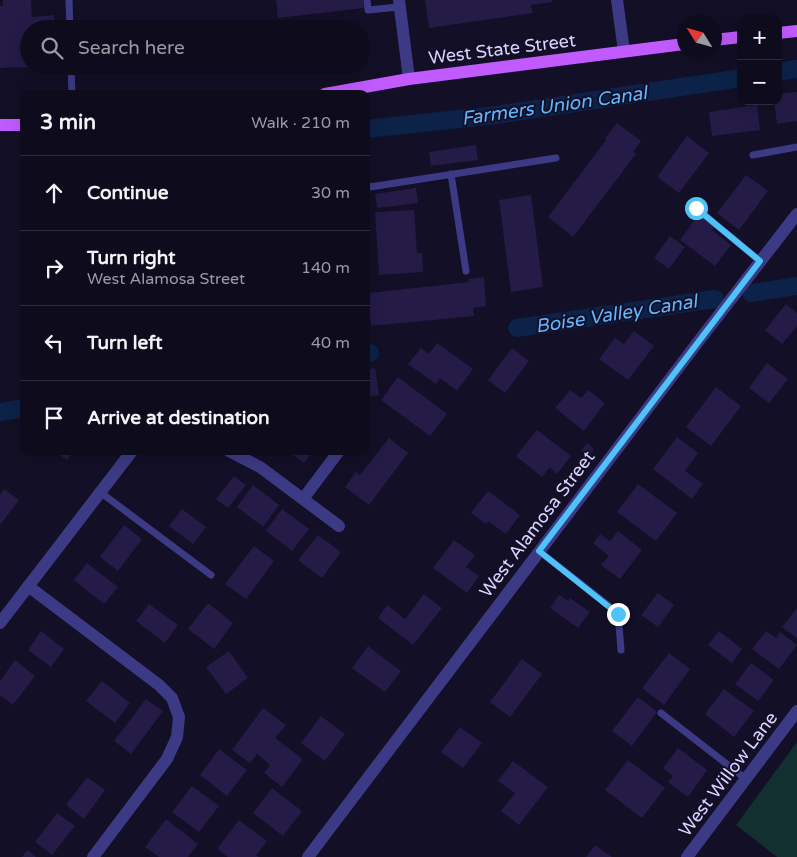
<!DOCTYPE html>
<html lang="en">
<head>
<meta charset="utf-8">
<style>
	:root { --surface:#0e0b1c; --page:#1c1929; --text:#f1f3f6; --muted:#9b9ba3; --line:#2e2b3b }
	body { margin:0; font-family:"Varela Round",sans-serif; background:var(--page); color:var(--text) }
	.controls { position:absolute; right:15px; top:15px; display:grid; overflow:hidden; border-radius:10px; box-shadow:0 5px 20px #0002 }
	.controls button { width:45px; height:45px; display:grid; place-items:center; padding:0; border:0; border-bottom:1px solid var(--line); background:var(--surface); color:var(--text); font:25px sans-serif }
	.compass { position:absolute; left:677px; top:15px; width:45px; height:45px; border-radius:50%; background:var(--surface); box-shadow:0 5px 20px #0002; rotate:307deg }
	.stop { position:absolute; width:15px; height:15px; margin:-11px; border:4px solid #4fc3f7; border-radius:50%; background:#fff }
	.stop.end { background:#4fc3f7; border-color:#fff; box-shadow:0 1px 5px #0008 }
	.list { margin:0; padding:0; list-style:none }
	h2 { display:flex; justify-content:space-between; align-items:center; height:65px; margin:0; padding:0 20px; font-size:21px }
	h2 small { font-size:16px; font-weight:400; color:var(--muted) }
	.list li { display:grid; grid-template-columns:32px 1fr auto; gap:15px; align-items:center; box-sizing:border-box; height:75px; padding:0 20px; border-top:1px solid var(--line) }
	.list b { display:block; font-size:19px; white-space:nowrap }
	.list p { margin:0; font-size:16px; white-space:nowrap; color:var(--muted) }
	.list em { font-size:16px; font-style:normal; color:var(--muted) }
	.icon { flex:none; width:28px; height:28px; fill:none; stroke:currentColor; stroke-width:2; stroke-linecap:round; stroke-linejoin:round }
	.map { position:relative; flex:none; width:797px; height:857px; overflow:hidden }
	.search { position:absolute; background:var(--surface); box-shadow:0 5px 20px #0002; left:20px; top:20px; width:350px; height:55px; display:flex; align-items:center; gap:12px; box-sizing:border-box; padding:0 18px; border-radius:28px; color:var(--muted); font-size:19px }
	.panel { position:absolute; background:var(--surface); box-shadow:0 5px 20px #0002; left:20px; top:90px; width:350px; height:365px; border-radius:10px }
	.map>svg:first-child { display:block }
</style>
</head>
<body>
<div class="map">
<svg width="797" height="857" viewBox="0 0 797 857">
	<rect width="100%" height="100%" fill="#130f26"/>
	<path fill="#12302f" d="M797 742V857H777L736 825Z"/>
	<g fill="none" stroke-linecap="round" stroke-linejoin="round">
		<path stroke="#0c2248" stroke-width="18" d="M778 72 797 69
			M366 129 496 115 741 78
			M751 293 797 286
			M517 328 715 299
			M366 353H370
			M0 412 24 408"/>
	</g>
	<path fill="#241b47" d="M3 0H31L32 17 54 15 55 29H29V67L0 68V6H3Z
		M276 0H363L364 8 278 18Z
		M425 0H552V2L531 5 533 13 429 28Z
		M797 92V121L777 124 774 101H778V94Z
		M757 105 760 130 712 136 709 112Z
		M617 123 641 141 633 152 636 154 573 237 548 217 606 140 605 138Z
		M687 136 709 153 679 193 657 177Z
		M476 145 478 160 431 166 429 152Z
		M746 175 768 191 739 230 717 213Z
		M416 188 418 203 377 208 375 194Z
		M531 195 543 287 511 292 499 200Z
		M414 210 417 253H422L423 272 379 275 375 212Z
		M699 214 715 226 712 230 731 245 715 266 680 240Z
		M670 236 685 247 669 269 654 258Z
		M484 277 486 306 473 308 474 316 371 326 368 293 469 282 468 279Z
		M786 304 797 313V326L782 344 765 330Z
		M634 331 654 346 628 380 599 359 615 338 624 344Z
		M437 343 473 369 457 391 440 378 436 384 408 364 421 348 429 354Z
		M512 348 529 361 505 393 488 380Z
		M767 363 788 379 769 403 749 388Z
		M375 368 379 395 366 397V370Z
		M398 377 447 414 430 436 381 400Z
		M716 387 741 406 711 446 686 427Z
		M570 390 581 398 588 390 605 403 584 431 555 408Z
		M537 430 571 456 557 474 550 467 542 477 516 456Z
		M677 437 698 453 685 471 703 484 692 499 653 469Z
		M389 438 408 453 369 505 345 487 356 472 360 475Z
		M587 443 594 449 585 462 582 460 586 455 581 451Z
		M55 451H74L67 460Z
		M288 451H313L304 463Z
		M234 476 246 485 228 508 216 499Z
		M638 484 677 513 656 541 617 512Z
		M253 485 279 505 263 527 237 507Z
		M4 489 19 500 0 525V495Z
		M488 491 520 515 506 534 488 521 486 524 471 513Z
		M182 509 206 527 193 544 169 526Z
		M282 509 309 529 292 551 266 531Z
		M124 525 142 539 118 571 100 557Z
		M618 531 642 550 620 579 601 565 609 556 593 543 600 534 610 541Z
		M318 535 341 552 322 578 298 560Z
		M454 540 475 555 466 567 479 576 467 593 433 568Z
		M254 546 274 561 246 599 225 584Z
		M87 563 118 587 104 604 74 580Z
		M658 593 674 605 658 627 641 615Z
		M424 594 442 608 413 645 378 618 387 605 405 619Z
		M559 595 568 601 570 598 590 612 578 628 550 608Z
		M208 603 233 623 214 649 188 629Z
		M149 604 178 625 165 643 136 621Z
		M797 608V638L782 627Z
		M41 631 64 649 51 667 28 650Z
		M719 631 742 649 732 663 708 645Z
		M766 631 776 638 780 632 797 645 779 669 752 649Z
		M368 646 401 671 385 692 352 668Z
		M229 651 248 678 226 694 206 667Z
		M669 653 690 669 664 705 642 688Z
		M522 659 542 674 510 717 490 702Z
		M15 660 35 676 13 705 0 695V681Z
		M751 663 774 680 758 701 735 684Z
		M102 681 130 703 115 723 86 701Z
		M724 689 754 711 734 737 705 714Z
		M638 697 657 712 632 746 612 731Z
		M146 699 163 711 131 754 114 741Z
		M263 708 286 725 275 738 303 759 282 787 264 773 270 765 257 754 250 763 232 750Z
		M321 716 345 734 325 761 301 743Z
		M460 727 482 743 463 768 441 752Z
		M678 748 707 770 688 797 668 782 673 776 663 768Z
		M219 749 247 770 227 796 200 775Z
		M628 760 665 788 642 818 605 790Z
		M513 761 548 787 519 825 501 811 515 793 498 781Z
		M87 777 105 790 84 819 66 805Z
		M192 786 219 806 199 832 172 812Z
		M272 788 302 811 283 836 253 813Z
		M57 813 75 826 52 855 35 842Z
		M166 819 198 844 188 857H159L145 847Z
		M239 820 267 841 256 855 259 857H228L217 849Z
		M595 845 612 857H586Z
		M27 850 36 857H22Z"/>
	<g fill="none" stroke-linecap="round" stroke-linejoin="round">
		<path stroke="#3d3a85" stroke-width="7" d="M69 0 70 29
			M367 0 368 10 399 7
			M71 66 72 94
			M753 155 797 147
			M451 174 466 271
			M366 185 370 187 556 158
			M696 208 760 261
			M100 492 211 575
			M539 551 618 613 621 650
			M661 713 746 779"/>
		<path stroke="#3d3a85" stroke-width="12" d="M399 0 409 79
			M617 0 624 51
			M229 451 260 467 339 526
			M303 499 339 451
			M28 586 159 685 172 698 179 717 177 737 167 759 93 857
			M0 623 132 451
			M308 857 701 338 797 214
			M687 857 797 711"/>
		<path stroke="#c25bff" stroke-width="12" d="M778 33 797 31
			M714 40 741 37
			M325 94 409 79 684 44
			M0 125H24"/>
	</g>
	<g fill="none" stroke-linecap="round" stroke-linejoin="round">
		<path stroke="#4fc3f7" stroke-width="6" d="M618 614 539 551 760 261 696 208"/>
	</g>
	<g text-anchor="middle" stroke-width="4" stroke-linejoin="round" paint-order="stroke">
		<g font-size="18" fill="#d9d4ff" stroke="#130f26">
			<text transform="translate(502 49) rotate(-7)" y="6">West State Street</text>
			<text transform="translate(537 524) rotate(-53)" y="6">West Alamosa Street</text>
			<text transform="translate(728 774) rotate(-53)" y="6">West Willow Lane</text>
		</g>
		<g font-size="19" font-style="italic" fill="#62b6ff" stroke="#130f26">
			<text transform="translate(554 105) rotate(-8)" y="7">Farmers Union Canal</text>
			<text transform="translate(616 313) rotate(-9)" y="7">Boise Valley Canal</text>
		</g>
	</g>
</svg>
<div class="controls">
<button>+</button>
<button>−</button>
</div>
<svg class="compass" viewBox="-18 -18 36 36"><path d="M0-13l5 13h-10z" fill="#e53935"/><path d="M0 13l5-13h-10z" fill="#9b9ba3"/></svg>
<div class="stop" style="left:696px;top:208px"></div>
<div class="stop end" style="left:618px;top:614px"></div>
<div class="search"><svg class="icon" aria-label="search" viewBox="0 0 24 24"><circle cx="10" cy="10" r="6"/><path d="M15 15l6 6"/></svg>Search here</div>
<section class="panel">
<h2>3 min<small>Walk · 210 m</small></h2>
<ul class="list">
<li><svg class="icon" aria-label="ahead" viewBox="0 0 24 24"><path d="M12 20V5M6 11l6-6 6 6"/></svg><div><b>Continue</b></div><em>30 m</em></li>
<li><svg class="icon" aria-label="right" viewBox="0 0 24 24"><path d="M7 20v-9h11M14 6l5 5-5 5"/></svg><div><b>Turn right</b><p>West Alamosa Street</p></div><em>140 m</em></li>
<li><svg class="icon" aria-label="left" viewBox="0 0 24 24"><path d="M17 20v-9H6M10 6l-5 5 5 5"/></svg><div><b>Turn left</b></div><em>40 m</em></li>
<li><svg class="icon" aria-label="arrive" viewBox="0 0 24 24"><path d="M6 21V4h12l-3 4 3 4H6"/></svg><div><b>Arrive at destination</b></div></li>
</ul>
</section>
</div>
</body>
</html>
